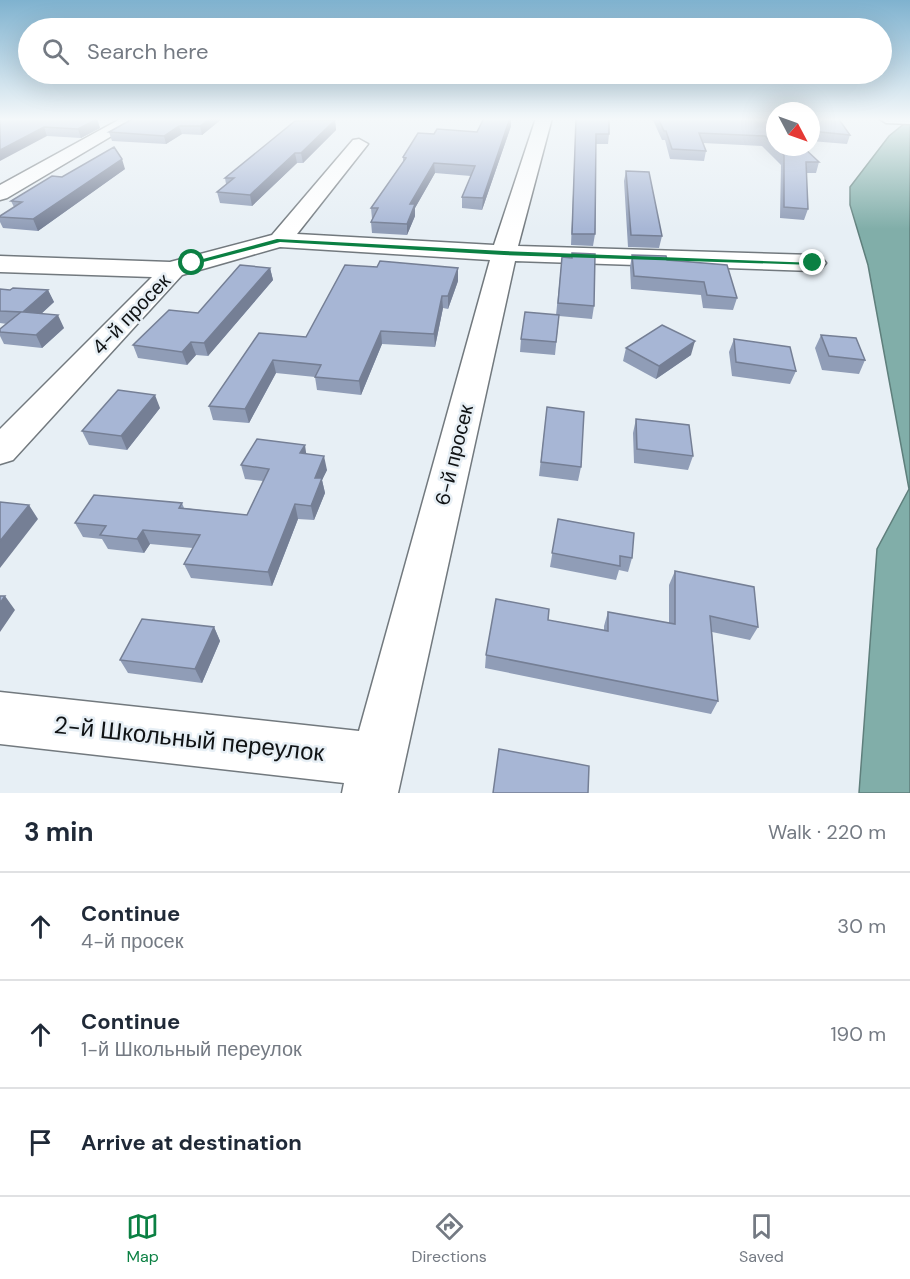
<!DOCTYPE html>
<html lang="en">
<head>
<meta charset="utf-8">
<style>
	:root { --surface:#fff; --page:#f6f6f7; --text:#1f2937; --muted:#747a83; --line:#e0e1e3; --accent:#0b8043 }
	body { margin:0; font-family:"DM Sans",sans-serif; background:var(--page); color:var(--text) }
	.compass { position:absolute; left:766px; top:102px; width:54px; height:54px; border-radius:50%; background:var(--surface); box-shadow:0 6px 24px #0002; rotate:131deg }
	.stop { position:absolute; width:18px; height:18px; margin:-14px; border:4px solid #0b8043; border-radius:50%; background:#fff }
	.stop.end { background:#0b8043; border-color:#fff; box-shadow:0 2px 6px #0008 }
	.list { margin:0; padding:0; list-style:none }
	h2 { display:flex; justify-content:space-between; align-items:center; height:78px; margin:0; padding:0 24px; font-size:26px }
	h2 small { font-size:20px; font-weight:400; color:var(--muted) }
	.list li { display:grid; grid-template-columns:39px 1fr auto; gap:18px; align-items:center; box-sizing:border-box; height:108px; padding:0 24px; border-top:2px solid var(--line) }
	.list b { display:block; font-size:22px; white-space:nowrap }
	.list p { margin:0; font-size:20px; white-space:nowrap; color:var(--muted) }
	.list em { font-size:20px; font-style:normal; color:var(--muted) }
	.icon { flex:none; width:33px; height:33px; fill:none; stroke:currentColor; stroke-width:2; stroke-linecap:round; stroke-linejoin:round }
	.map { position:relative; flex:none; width:910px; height:793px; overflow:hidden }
	.search { position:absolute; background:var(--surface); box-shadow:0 6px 24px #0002; left:18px; right:18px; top:18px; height:66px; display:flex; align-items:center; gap:15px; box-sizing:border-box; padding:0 21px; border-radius:33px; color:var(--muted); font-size:22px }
	.sheet { height:402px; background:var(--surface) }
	nav { display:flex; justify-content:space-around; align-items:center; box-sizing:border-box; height:84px; border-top:2px solid var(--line); background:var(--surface); font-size:16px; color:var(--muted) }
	nav a { display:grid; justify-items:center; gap:3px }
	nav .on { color:var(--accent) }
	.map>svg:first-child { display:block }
</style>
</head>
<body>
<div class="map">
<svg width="910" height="793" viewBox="0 0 910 793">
	<rect width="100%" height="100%" fill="#e7eff5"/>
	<path fill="#81aea9" stroke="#5f7f7c" stroke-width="1.5" d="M905 123H910V793H859L877 549 909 489 868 265 850 205V187L889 136Z"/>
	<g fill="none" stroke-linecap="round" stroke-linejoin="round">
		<g stroke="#72797e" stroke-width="3">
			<path id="minor" d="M122 118H142L7 198 0 200V185Z
				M536 118H552L518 246 813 255 822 258 826 263 822 268 813 271 515 261 398 793H342L344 783 0 744V692L359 731 490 260 280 247 182 275 13 460 0 464V429L152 277 0 272V256L170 262 272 235 353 140 359 139 368 144 297 234 494 245Z
				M878 118H910V124L886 123Z"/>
		</g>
		<use href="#minor" fill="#fff" fill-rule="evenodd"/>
	</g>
	<path fill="#909db7" d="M0 118 97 119 100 128 81 138 47 136Z
		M223 118 202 135 182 134 166 144 112 141 109 132Z
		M511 118V126L482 210 462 208V197L471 176 435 173 415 208V216L407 235 372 233 371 222 372 219 371 208 403 162V157L434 134 477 132Z
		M576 118H609V134L608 144H595V234L593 246 571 245Z
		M652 118H775V147H803L819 162 816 173H806L808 209 804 220 780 218 781 165 762 146 703 143 706 151 704 161 670 159 665 140H662Z
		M811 118 850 135 847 144 811 141Z
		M335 120 336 130 303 163H297L252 206 220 203 217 192 226 184 225 178Z
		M125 169 38 231 3 228 0 222V216L14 207 11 201 62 177Z
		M626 171 662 236 659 248 628 247 624 181Z
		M632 255 667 260 737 298 733 310 703 308 701 295 631 289 630 267Z
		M562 257 594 306 592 319 559 316 555 355 520 352 521 339 556 315Z
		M270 268 273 280 208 356 196 355 187 365 138 358 133 345 198 313Z
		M458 281 448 309 443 308 435 347 382 344 361 395 317 390 315 377 276 373 249 423 213 420 209 406 306 337Z
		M0 289 10 290H48L54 302 41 314 64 328 42 348 4 344 0 336V329L7 324 0 323Z
		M821 335 865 360 859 374 822 370 815 348Z
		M734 339 796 371 790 384 732 376 729 352Z
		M626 348 691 355 656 379 623 361Z
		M547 407 581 467 578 481 539 476Z
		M160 408 127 450 89 445 82 431Z
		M636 419 693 456 688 470 634 463 633 433Z
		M306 453 327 470 322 480 325 493 314 520 298 519 272 586 191 578 184 564 193 548 150 544 144 553 108 549 102 539 83 537 75 523 182 503 184 508 247 515 263 481 245 479 241 465Z
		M558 519 632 558 628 572 619 570 616 580 550 567Z
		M675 571 758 627 750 640 712 632 718 701 711 714 485 668 486 655 548 620 604 630V626L608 612 669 623V585Z
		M214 627 220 641 202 683 128 673 120 660Z"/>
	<path fill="#757f95" d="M211 118H223L202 135 200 126Z
		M511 118V126L482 210 483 198Z
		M97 119 100 128 81 138 78 129Z
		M335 120 336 130 303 163 301 153Z
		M179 126 182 134 166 144 164 136Z
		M44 127 47 136 0 161V150Z
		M295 153 297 163 252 206 250 195Z
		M122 159 125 169 38 231 33 219Z
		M434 163 435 173 415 208V216L407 235V224L410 204Z
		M270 268 273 280 208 356 204 343Z
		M458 268V281L448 309V296Z
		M48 290 54 302 29 325 23 312Z
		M442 296 443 308 435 347 434 334Z
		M58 315 64 328 42 348 36 335Z
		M381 331 382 344 361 395 359 381Z
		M695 341 691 355 656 379 659 366Z
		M191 342 196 355 187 365 182 352Z
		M273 360 276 373 249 423 245 409Z
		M155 395 160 408 127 450 121 436Z
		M305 445 307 459 300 453Z
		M324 456 327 470 322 480 325 493 314 520 311 506 315 478Z
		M295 504 298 519 272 586 268 572Z
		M29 505 38 519 0 568V541Z
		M143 530 150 544 144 553 137 539Z
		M5 596 15 610 0 632V603Z
		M214 627 220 641 202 683 195 669Z"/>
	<path fill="#a7b6d5" stroke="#757f95" stroke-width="1.5" d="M0 118H83L97 119 78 129 44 127 0 150Z
		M134 118H211L200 126H179L164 136 109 132Z
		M484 118H510L483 198 462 197 475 166 434 163 410 204H415L407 224 371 222 378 208H371L406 158 403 157 418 133 434 134 437 129 477 132Z
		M576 118H609V134H596L595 234H572Z
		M658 118H775V146L765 136 699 133 706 151 672 149 666 131H664Z
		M811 118H838L850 135 811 131Z
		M335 120 301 153H295L250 195 217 192 234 178H225L295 121Z
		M114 147 122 159 33 219 0 217V216L22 202 11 201 52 176 62 177Z
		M776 147H803L819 162H806L808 209 784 207V155Z
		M626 171 649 172 662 236 631 235Z
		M572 253 595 254 594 306 558 303 562 257 572 258Z
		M632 255 666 256 667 260 727 265 737 298 707 295 704 282 634 276Z
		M380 261 458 268 448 296H442L434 334 381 331 359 381 315 377 321 365 273 360 245 409 209 406 259 333 306 337 345 265 377 267Z
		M240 265 270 268 204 343 191 342 182 352 133 345 169 310 198 313Z
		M13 288 48 290 23 312 58 315 36 335 0 332V329L21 312 0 311V289L10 290Z
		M525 312 559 315 556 342 521 339Z
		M662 325 695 341 659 366 626 348Z
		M821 335 856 338 865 360 829 356Z
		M734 339 790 347 796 371 736 362Z
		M118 390 155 395 121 436 82 431Z
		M547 407 584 412 581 467 541 462Z
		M636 419 689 425 693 456 637 449Z
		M257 439 305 445 300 453 324 456 315 478H322L311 506 295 504 268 572 184 564 200 535 143 530 137 539 100 535 106 526 75 523 94 495 182 503 179 508 247 515 269 469 241 465Z
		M0 502 29 505 0 541Z
		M558 519 634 533 632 558 620 556V566L552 553Z
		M675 571 754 587 758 627 710 616 718 701 486 655 496 599 549 609 548 620 608 631V612L675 624Z
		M0 596H5L0 603Z
		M142 619 214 627 195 669 120 660Z
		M499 749 589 766 588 793H493Z"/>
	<linearGradient id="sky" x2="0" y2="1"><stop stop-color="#7fb2cf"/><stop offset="0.52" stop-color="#f4f8fa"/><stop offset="1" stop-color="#f4f8fa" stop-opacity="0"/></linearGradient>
	<rect width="910" height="229" fill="url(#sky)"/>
	<path fill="#0b8043" d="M277 239 504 251 817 263 813 265 504 255 280 242 192 265 188 263Z"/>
	<g text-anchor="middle" stroke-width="5" stroke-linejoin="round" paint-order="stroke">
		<g font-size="20" fill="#0f1214" stroke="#e7eff5">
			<text transform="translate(131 314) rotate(-46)" y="7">4-й просек</text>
			<text transform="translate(454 455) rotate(-76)" y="7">6-й просек</text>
		</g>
		<g font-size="24" fill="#0f1214" stroke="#e7eff5">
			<text transform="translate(189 739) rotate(6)" y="8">2-й Школьный переулок</text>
		</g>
	</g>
</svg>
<svg class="compass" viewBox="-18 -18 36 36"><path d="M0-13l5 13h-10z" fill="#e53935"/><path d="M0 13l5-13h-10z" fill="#747a83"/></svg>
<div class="stop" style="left:192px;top:263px"></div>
<div class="stop end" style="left:813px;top:263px"></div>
<div class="search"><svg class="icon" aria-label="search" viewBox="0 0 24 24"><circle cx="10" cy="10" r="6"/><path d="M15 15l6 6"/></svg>Search here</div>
</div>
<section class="sheet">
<h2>3 min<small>Walk · 220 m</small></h2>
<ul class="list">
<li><svg class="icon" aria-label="ahead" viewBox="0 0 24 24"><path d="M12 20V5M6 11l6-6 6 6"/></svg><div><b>Continue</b><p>4-й просек</p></div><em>30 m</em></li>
<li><svg class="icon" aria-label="ahead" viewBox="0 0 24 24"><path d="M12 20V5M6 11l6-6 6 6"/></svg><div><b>Continue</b><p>1-й Школьный переулок</p></div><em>190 m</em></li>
<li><svg class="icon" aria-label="arrive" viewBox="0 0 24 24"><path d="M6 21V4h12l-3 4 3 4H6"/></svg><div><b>Arrive at destination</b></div></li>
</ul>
</section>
<nav>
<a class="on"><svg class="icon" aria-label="map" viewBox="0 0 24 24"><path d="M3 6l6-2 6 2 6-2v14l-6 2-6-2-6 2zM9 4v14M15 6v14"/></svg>Map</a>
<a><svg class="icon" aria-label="directions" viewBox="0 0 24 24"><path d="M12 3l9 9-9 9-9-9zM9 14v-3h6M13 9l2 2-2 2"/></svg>Directions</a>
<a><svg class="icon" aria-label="saved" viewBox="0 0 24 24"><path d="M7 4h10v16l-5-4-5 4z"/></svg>Saved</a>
</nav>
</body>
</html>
